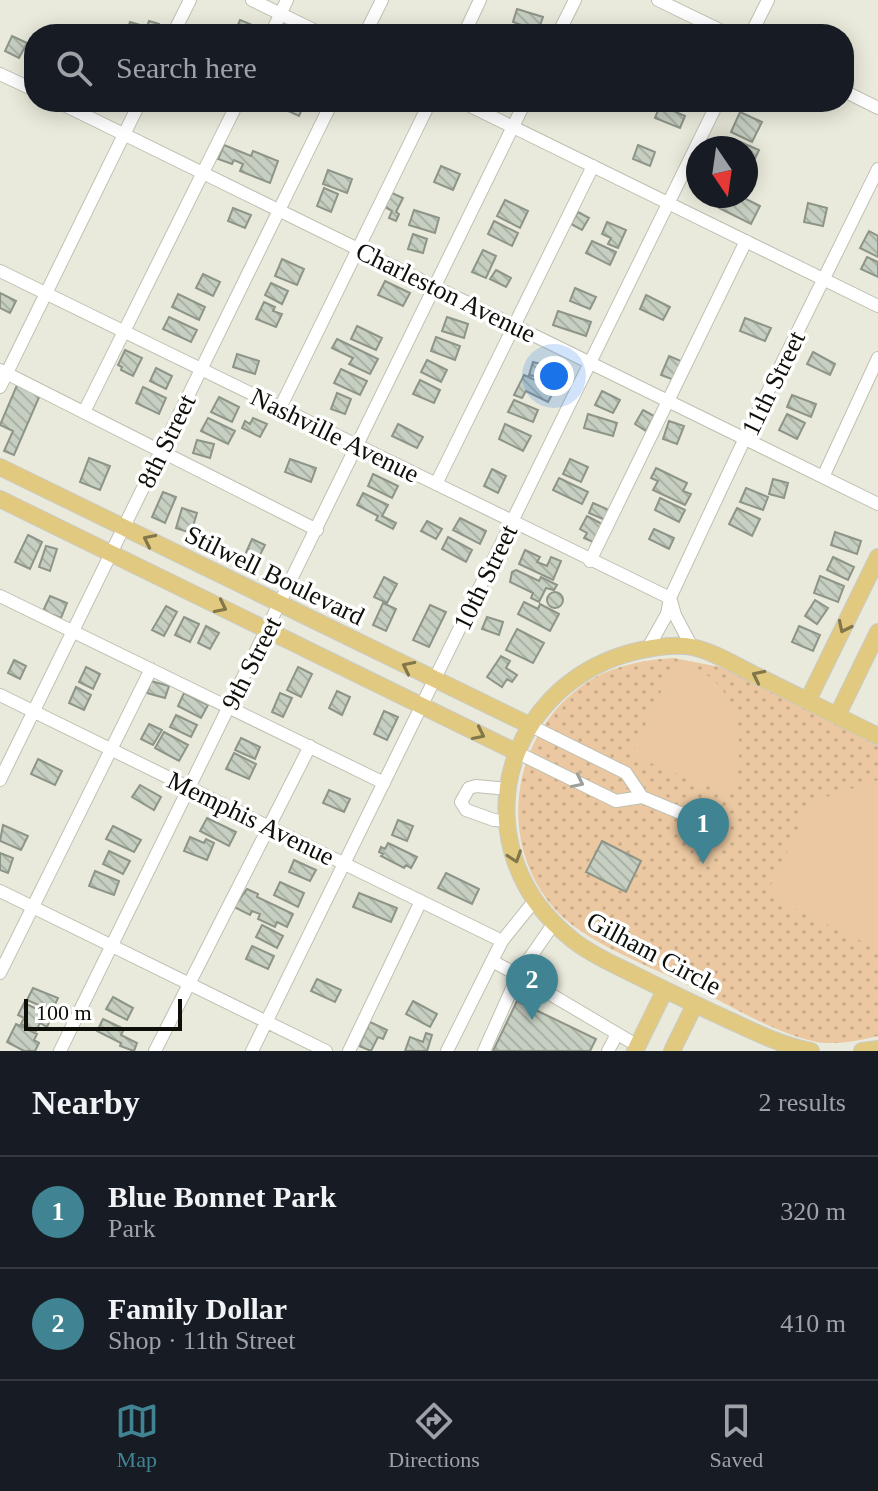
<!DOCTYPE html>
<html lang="en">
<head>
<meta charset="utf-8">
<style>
	:root { --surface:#171b24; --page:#242831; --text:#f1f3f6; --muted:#9ea1a6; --line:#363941; --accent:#408493 }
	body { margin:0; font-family:"Times New Roman",serif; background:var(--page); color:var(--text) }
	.compass { position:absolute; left:686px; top:136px; width:72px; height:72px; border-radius:50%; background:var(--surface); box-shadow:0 4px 20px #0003; rotate:167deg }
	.scale { position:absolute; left:24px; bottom:20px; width:158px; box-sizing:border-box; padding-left:8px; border:4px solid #0f0f0a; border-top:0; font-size:22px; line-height:28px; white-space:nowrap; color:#0f0f0a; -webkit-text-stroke:6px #fff; paint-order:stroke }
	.you { position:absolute; left:554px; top:376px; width:28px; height:28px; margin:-20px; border:6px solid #fff; border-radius:50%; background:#1a73e8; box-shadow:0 0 0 12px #1a73e833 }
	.badge { display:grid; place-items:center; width:52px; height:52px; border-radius:50%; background:var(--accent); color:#fff; font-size:26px; font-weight:700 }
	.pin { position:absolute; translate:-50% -66px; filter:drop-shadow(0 2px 4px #0008) }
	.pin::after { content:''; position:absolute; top:42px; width:28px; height:24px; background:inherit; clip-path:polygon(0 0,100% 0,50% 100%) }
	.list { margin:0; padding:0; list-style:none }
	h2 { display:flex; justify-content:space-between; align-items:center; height:104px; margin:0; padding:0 32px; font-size:34px }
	h2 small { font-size:26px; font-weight:400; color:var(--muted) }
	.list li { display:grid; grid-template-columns:52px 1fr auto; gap:24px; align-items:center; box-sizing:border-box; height:112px; padding:0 32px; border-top:2px solid var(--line) }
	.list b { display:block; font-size:30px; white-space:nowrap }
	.list p { margin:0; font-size:26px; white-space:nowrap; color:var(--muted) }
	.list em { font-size:26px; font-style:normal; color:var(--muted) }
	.icon { flex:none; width:44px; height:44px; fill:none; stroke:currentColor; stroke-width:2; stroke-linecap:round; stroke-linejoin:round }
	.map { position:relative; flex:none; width:878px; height:1051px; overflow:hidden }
	.search { position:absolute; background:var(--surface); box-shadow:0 4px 20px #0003; left:24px; right:24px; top:24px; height:88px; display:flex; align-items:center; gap:20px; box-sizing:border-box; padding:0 28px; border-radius:32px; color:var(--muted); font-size:30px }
	.sheet { height:328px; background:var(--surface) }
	nav { display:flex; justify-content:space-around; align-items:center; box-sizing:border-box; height:112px; border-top:2px solid var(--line); background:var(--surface); font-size:22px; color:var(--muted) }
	nav a { display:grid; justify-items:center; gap:4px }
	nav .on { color:var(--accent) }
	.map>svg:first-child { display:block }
</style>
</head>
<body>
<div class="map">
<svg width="878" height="1051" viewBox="0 0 878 1051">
	<defs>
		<pattern id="green-dots" width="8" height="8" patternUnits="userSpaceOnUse" patternTransform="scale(2)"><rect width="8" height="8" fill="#ebc8a1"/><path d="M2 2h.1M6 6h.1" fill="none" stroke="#c8ab89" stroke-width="1.8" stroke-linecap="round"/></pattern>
		<pattern id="building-back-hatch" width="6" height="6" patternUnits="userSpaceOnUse" patternTransform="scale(2)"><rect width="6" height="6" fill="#c7cfc2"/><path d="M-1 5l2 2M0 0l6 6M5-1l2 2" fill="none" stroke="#aab1a5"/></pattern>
	</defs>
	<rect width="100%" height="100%" fill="#e9eadb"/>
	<path fill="url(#green-dots)" d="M673 658 725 668 878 746V1036C859 1041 831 1046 812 1041 771 1031 733 1007 695 988 654 968 582 942 553 907 495 839 512 733 586 683 611 666 643 660 673 658Z"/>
	<path fill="#ebc8a1" d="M674 664C739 669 750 745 730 795L638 758 634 749Z
		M878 780V949L766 895 811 802Z"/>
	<path fill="url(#building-back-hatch)" stroke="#8d9488" stroke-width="2" d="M517 9 543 17 538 31 513 22Z
		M240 20 267 31 265 34H234Z
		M149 21 159 24 155 34H126L130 22 147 27Z
		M12 36 27 43 19 58 5 51Z
		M287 102H305L299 116 284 109Z
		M660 105 685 116 680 128 655 118Z
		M740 112 762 122 752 142 731 132Z
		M731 138 759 150 752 165 746 162V148H727Z
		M224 145 251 156 253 151 278 161 270 183 240 171 243 164 234 160 232 164 218 159Z
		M638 145 655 152 650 166 633 159Z
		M441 166 460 174 453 190 434 182Z
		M328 170 352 179 347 193 323 184Z
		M324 188 338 194 331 212 317 206Z
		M392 193 403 198 396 212 399 214 396 221 389 218 392 211 385 207Z
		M715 196H740L760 206 751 224 719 208 721 204 713 200Z
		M505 200 528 211 520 228 497 216Z
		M808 203 827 208 823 226 804 222Z
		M233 208 251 215 245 228 228 221Z
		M414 210 439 218 435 233 409 225Z
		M578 212 589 218 582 230 571 224Z
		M494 221 518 233 512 246 488 234Z
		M607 222 626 230 618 248 608 244 611 238 602 234Z
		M869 231 878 236V257L860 248Z
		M413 234 427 239 423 253 408 249Z
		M592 241 616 252 610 265 586 253Z
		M483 250 496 256 486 278 472 272Z
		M867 257 878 262V277L861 269Z
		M282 259 304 269 297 285 275 276Z
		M496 270 511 278 506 287 490 279Z
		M203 274 220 282 213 296 196 288Z
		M385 281 410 293 403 306 378 295Z
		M271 283 288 291 282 304 265 295Z
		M575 288 596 297 590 309 570 301Z
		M0 293 16 301 10 313 0 308Z
		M178 294 205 307 199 320 172 307Z
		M646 295 670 307 663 320 640 309Z
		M264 302 275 307 273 311 282 314 276 327 256 319Z
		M558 311 591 322 586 336 553 325Z
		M169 317 197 330 191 342 163 329Z
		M447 317 468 324 464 338 442 331Z
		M745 318 771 328 765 341 740 331Z
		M357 326 382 338 376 350 351 339Z
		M436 337 460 346 455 360 431 351Z
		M337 339 378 359 370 374 349 364 353 358 332 348Z
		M125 350 142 358 133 376 121 370 122 367 118 365Z
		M813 352 835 364 830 375 807 364Z
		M237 354 259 361 255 374 233 367Z
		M669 356 681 361 674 380 661 375Z
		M427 360 447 370 441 382 421 372Z
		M533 362 556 368 552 381 529 375Z
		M156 368 172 376 166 389 150 381Z
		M341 369 367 381 360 395 334 383Z
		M524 375 555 389 548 402 526 391 522 398 514 395Z
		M420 380 440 390 434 403 413 394Z
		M17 385 40 395 14 455 4 451 13 431 0 425Z
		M143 387 166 398 159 414 136 403Z
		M602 391 620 400 613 413 595 405Z
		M337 393 351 399 345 414 331 409Z
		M792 395 816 404 811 417 787 407Z
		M219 397 239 407 232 422 211 412Z
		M514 400 538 410 533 422 508 412Z
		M643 410 654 416 646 431 635 424Z
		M588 414 617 423 613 436 584 428Z
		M787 414 805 423 797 439 779 430Z
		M208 418 235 431 228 444 201 431Z
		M253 418 267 424 260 437 242 428 245 421 250 424Z
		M669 421 684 426 677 444 663 439Z
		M398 424 423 437 417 448 392 436Z
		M505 424 531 436 523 451 499 439Z
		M197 440 214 444 210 458 193 453Z
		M89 458 110 466 100 490 80 482Z
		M290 459 316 468 311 482 285 472Z
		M570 459 588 467 581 482 563 474Z
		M656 468 687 483 683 491 691 494 685 505 653 490 658 481 651 478Z
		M492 469 506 476 498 493 484 486Z
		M373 474 398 486 392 498 368 486Z
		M559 478 588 492 582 504 553 490Z
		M773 479 788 483 784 498 769 494Z
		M746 488 768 497 763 510 740 502Z
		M163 492 176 497 165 523 152 517Z
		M363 493 388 505 382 516 396 523 393 529 376 520 378 516 357 505Z
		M660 498 685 510 679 522 655 510Z
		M593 503 609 510 605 520 589 513Z
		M182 508 197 513 191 533 176 528Z
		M737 508 760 519 752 536 729 524Z
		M587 516 602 524 593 542 584 538 587 533 580 529Z
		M460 518 486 531 480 544 453 530Z
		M427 521 442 529 436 539 421 531Z
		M654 529 674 538 669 549 649 539Z
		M835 532 861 541 857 554 831 545Z
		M28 535 42 542 30 569 15 562Z
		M448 537 472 550 466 562 442 549Z
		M252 539 265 545 256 563 244 557Z
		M46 546 57 549 50 571 39 567Z
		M525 550 540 557 537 562 547 566 551 557 561 561 553 580 519 564Z
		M833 557 854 567 848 580 827 570Z
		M516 570 539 581 541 577 557 585 554 590 546 588 539 602 531 598 533 593 510 582 512 572Z
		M820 576 844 586 838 602 814 593Z
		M384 577 397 584 387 603 374 597Z
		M547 600a8 8 0 1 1 16 0a8 8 0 1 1-16 0Z
		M50 596 67 603 61 618 43 611Z
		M815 600 828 608 817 624 805 616Z
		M524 602 538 609 540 604 559 614 550 631 518 614Z
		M383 603 396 609 386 631 373 625Z
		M430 605 446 612 429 647 413 640Z
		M166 606 177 612 164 636 152 630Z
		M184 617 199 624 190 642 175 635Z
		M487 617 503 622 499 635 482 629Z
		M206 626 219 633 210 649 198 643Z
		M799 626 820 635 813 651 792 642Z
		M517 629 544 643 533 663 506 650Z
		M501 656 510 661 506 668 517 675 512 682 507 679 502 687 487 677Z
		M14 660 26 666 20 679 8 673Z
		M86 667 100 674 93 689 79 682Z
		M298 667 312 674 301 697 287 690Z
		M151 681 169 686 165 698 147 693Z
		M76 687 91 695 84 710 69 703Z
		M337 691 350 697 342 715 329 708Z
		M184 693 208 705 201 718 178 706Z
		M280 693 292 698 283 717 272 712Z
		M384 711 398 717 387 740 374 734Z
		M176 715 197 725 191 737 170 727Z
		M149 724 162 730 153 745 141 739Z
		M164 732 188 745 179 761 155 748Z
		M241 738 260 747 255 759 235 750Z
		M234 753 256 764 249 779 226 769Z
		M38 759 62 771 55 785 31 774Z
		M140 785 161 797 154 810 132 797Z
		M329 790 350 799 344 812 323 803Z
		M207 818 236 832 229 846 200 831Z
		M398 820 413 826 407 841 392 835Z
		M3 825 28 836 21 850 0 841Z
		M113 826 141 840 134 852 106 839Z
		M190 837 204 843 206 839 214 843 207 860 184 851Z
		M602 841 641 861 626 892 586 872Z
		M388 843 417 857 411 868 406 865 404 868 381 856 383 854 379 852 381 847 385 849Z
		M109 851 130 861 123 874 103 864Z
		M0 853 13 858 8 873 0 870Z
		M294 860 316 870 310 881 289 872Z
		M95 871 119 881 114 895 89 886Z
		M446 873 479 889 472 904 438 888Z
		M280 882 304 893 298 907 274 895Z
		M247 889 258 894 257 897 293 914 287 927 277 922 275 927 258 919 260 914 252 911 250 915 234 907Z
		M359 893 397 908 391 922 353 907Z
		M262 925 283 936 277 948 256 937Z
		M252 946 274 956 268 969 246 959Z
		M317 979 341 990 335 1002 311 991Z
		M33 988 58 998 52 1011 27 1000Z
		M113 997 133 1008 127 1020 106 1009Z
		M413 1001 437 1014 430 1027 406 1014Z
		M517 1001 596 1039 590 1051H493Z
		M24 1003 52 1016 47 1027 40 1023 36 1031 21 1024 24 1018 18 1015Z
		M103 1019 124 1029 121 1035 137 1043 134 1051 120 1046 121 1043 97 1031Z
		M370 1022 387 1030 383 1039 378 1037 371 1051 359 1046Z
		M16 1024 37 1034 34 1040 39 1043 35 1051H24L7 1042Z
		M426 1033 432 1035 427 1051H405L410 1037 423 1042Z"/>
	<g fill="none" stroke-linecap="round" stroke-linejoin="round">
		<g stroke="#bfc0b2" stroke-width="14">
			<path id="minor" d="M252 0 322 34
				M658 0 728 34
				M173 34 190 0
				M271 34 287 0
				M365 34 382 0
				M464 34 480 0
				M558 34 575 0
				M751 34 768 0
				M0 74 34 90
				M844 91 878 108
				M58 102 878 504
				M462 102 878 306
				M0 271 670 598
				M0 370 317 530
				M0 387 140 102
				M280 408 430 102
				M84 412 238 102
				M823 477 878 358
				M436 484 593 166
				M590 561 746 241
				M0 596 384 783
				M671 601 675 615 692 647
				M648 648 667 614 670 598 745 438 878 169
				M0 695 502 941
				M529 725 626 773 642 797
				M516 752 616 801 642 797 707 824
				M0 780 332 102
				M507 821 494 820 466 810 461 802 469 788 476 786 508 789
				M0 891 326 1051
				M554 923 518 975 638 1046
				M0 973 151 669
				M60 1051 525 102
				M155 1051 310 746
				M252 1051 718 102
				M349 1051 421 901
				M447 1051 502 941 535 900
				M484 1051 518 975 492 961
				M608 1051 617 1034"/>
		</g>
		<g stroke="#cacac9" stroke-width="18">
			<path id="major" d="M0 467 529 725
				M0 499 516 752
				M808 700 878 557
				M837 716 878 632
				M635 1051 665 990
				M672 1051 695 1004
				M811 1051C783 1046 757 1033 731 1021 698 1006 665 990 633 974 613 964 592 955 574 941 560 930 547 917 536 902 474 812 514 696 614 658 635 650 670 643 692 647 712 651 735 665 753 674 795 694 836 716 878 736
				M862 1051 878 1049"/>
		</g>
		<use href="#minor" stroke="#fff" stroke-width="12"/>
		<use href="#major" stroke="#e1ca7f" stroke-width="16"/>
	</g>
	<defs><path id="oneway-chevron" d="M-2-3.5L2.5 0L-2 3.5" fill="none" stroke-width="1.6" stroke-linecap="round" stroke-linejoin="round" transform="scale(2)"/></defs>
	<g stroke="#82764a">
		<use href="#oneway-chevron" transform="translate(149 540) rotate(-154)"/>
		<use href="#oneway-chevron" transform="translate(221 607) rotate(26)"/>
		<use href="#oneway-chevron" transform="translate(844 627) rotate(116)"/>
		<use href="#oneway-chevron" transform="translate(408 667) rotate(-154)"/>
		<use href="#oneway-chevron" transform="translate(758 676) rotate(-154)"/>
		<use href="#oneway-chevron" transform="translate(479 734) rotate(26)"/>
		<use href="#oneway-chevron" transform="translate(515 857) rotate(71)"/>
	</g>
	<use stroke="#9f9f9d" href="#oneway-chevron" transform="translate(578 782) rotate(26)"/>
	<g text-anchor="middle" stroke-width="7" stroke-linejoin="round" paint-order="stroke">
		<g font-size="26" fill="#0f0f0a" stroke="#fff">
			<text transform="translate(446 292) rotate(26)" y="9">Charleston Avenue</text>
			<text transform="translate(773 383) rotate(-64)" y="9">11th Street</text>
			<text transform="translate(335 435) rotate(26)" y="9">Nashville Avenue</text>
			<text transform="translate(166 441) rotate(-64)" y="9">8th Street</text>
			<text transform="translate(275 575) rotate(26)" y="9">Stilwell Boulevard</text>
			<text transform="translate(485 577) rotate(-64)" y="9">10th Street</text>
			<text transform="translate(251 663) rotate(-63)" y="9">9th Street</text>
			<text transform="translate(251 818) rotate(26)" y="9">Memphis Avenue</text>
			<text transform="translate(654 953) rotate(28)" y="9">Gilham Circle</text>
		</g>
	</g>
</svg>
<svg class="compass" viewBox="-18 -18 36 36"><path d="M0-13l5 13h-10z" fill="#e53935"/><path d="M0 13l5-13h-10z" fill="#9ea1a6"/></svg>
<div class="scale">100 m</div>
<div class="you"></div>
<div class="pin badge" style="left:703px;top:864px">1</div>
<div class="pin badge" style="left:532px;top:1020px">2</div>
<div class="search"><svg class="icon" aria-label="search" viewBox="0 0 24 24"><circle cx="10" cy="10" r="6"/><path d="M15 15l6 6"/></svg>Search here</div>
</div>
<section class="sheet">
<h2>Nearby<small>2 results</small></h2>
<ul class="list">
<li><span class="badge">1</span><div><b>Blue Bonnet Park</b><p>Park</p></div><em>320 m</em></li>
<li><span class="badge">2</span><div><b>Family Dollar</b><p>Shop · 11th Street</p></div><em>410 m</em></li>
</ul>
</section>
<nav>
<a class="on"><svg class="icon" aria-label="map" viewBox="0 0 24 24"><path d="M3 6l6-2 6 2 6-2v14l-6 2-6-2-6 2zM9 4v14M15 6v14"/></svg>Map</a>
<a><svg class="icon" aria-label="directions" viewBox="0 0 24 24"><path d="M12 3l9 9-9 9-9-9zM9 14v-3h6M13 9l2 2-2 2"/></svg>Directions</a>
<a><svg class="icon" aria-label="saved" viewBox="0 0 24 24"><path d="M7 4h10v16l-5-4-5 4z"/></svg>Saved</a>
</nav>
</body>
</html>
